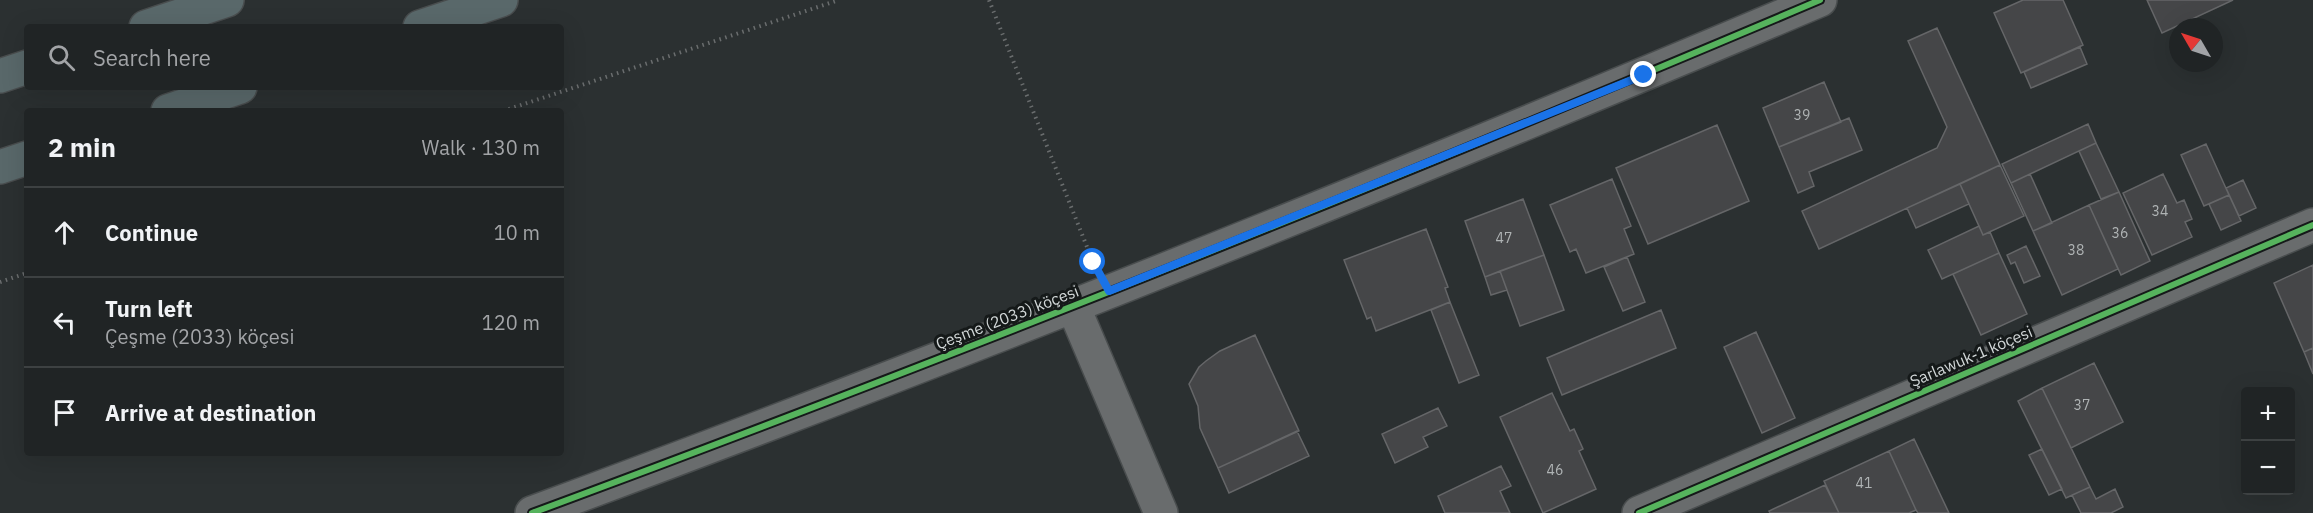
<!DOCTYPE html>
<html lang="en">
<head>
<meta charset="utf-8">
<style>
	:root { --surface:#202425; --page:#2d3032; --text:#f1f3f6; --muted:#a2a4a7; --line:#3d4142 }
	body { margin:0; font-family:"IBM Plex Sans",sans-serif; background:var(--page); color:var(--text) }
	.controls { position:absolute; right:18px; bottom:18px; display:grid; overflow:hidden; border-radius:6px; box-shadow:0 6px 24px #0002 }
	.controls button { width:54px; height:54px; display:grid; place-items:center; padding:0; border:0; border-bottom:2px solid var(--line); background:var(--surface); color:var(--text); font:30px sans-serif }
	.compass { position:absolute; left:2169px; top:18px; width:54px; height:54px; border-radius:50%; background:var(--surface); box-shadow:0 6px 24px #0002; rotate:309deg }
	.stop { position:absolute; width:18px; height:18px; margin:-14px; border:4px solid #1a73e8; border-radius:50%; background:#fff }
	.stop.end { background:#1a73e8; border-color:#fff; box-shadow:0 2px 6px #0008 }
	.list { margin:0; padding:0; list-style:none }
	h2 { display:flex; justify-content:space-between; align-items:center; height:78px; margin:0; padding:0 24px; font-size:26px }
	h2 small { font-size:20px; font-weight:400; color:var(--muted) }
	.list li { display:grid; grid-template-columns:39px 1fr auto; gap:18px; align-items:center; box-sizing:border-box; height:90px; padding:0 24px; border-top:2px solid var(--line) }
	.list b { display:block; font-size:22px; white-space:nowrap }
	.list p { margin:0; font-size:20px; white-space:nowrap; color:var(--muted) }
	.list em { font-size:20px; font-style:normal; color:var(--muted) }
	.icon { flex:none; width:33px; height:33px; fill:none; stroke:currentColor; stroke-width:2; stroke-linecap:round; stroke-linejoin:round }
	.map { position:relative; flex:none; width:2313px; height:513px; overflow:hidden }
	.search { position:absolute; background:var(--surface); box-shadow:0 6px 24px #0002; left:24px; top:24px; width:540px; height:66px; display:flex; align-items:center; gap:15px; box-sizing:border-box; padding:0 21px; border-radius:6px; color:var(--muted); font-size:22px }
	.panel { position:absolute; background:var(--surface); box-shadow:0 6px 24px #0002; left:24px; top:108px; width:540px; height:348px; border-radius:6px }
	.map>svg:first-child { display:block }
</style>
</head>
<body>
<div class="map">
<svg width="2313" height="513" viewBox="0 0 2313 513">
	<rect width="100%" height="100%" fill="#2b3031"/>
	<path fill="#454648" stroke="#656668" stroke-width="1.5" d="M2023 0H2063L2083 45 2021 73 1994 13Z
		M2147 0H2233L2162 33Z
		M1937 28 2000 165 1819 249 1802 211 1937 148 1947 127 1908 41Z
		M2080 47 2087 64 2031 88 2024 72Z
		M1824 82 1841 122 1779 147 1763 108Z
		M1849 118 1862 150 1809 172 1814 186 1798 193 1779 147Z
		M2088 124 2096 143 2011 183 2002 164Z
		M1717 125 1749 201 1648 244 1616 168Z
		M2096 143 2119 192 2101 199 2079 151Z
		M2206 144 2229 195 2204 206 2181 155Z
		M2000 165 2024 216 1983 235 1960 184Z
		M2030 174 2052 223 2033 231 2011 183Z
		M2163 174 2177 203 2184 200 2192 219 2185 222 2192 237 2152 255 2123 193Z
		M1612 179 1631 226 1624 229 1634 254 1586 273 1576 249 1570 252 1550 205Z
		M2243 180 2256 208 2239 216 2226 188Z
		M1960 184 1969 204 1916 228 1907 208Z
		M2119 192 2150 261 2121 275 2089 205Z
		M2229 195 2241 221 2221 230 2209 204Z
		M1523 199 1544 255 1485 277 1465 221Z
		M2089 205 2118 269 2062 295 2033 231Z
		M1979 226 1983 235 1990 232 1999 253 1942 279 1928 250Z
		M1426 229 1448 287 1445 288 1450 302 1376 331 1371 317 1367 319 1344 260Z
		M2026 246 2040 276 2024 283 2015 262 2011 264 2007 255Z
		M1999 253 2027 314 1981 335 1953 274Z
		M1544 255 1564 310 1520 326 1500 271Z
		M1627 257 1645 302 1623 311 1604 267Z
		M2313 265V348L2304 352 2274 283Z
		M1500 271 1507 290 1491 295 1485 277Z
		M1450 302 1479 375 1459 383 1431 310Z
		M1661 310 1676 348 1562 395 1547 358Z
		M1756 332 1795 418 1762 433 1724 347Z
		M1255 335 1299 431 1218 468 1200 428 1198 406 1189 384 1199 367 1206 361 1220 351Z
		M2313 348V374L2304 352Z
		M2094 363 2123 422 2071 448 2042 388Z
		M2042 388 2090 487 2066 498 2018 401Z
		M1552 393 1570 431 1574 429 1583 449 1579 451 1596 489 1543 513 1500 417Z
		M1438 408 1447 426 1423 437 1428 447 1395 463 1382 434Z
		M1297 431 1309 456 1229 493 1218 468Z
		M1914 439 1949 513H1918L1916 510 1889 451Z
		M2042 449 2062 489 2049 495 2029 455Z
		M1889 451 1916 510 1909 513H1839L1824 481Z
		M1501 466 1511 486 1500 491 1510 513H1445L1438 496Z
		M1825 485 1839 513H1770L1769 511Z
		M2090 487 2096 499 2115 489 2123 507 2111 513H2081L2072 495Z"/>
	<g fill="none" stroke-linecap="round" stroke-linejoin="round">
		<g stroke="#494d4e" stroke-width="36">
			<path id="minor" d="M1073 306 1161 513
				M532 513C965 353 1395 180 1820 0
				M1639 513 2313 225"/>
		</g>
		<g stroke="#494d4e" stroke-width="36">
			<path id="major" d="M146 27 227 0
				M420 27 501 0
				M0 76 27 67
				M168 111 240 87
				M0 167 27 158"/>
		</g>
		<path stroke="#6a6d6e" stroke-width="4" stroke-dasharray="1.5 4.5" stroke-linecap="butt" d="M989 0 1093 262
			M503 111 839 0
			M0 282 27 273"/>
		<use href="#minor" stroke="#696c6d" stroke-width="33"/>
		<use href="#major" stroke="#59686a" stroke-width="33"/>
		<g stroke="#151919" stroke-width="10">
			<path id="cycleway" d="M532 513C965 353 1395 180 1820 0
				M1639 513 2313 225"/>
		</g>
		<use href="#cycleway" stroke="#56b35d" stroke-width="6"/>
	</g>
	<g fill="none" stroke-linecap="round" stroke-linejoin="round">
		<path stroke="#1a73e8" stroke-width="8" d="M1093 262 1109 291 1644 75"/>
	</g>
	<g text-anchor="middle" stroke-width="6" stroke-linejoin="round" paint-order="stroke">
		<g font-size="14" fill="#afb3b4">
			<text x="1802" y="120">39</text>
			<text x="2160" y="216">34</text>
			<text x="2120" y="238">36</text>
			<text x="1504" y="243">47</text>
			<text x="2076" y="255">38</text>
			<text x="2082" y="410">37</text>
			<text x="1555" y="475">46</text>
			<text x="1864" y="488">41</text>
		</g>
		<g font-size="16" fill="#d2d7d8" stroke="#151919">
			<text transform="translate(1007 317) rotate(-21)" y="6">Çeşme (2033) köçesi</text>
			<text transform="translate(1971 356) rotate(-23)" y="6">Şarlawuk-1 köçesi</text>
		</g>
	</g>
</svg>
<div class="controls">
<button>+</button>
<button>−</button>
</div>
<svg class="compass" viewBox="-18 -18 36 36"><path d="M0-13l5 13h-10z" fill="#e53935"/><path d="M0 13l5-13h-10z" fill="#a2a4a7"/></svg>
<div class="stop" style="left:1093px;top:262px"></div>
<div class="stop end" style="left:1644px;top:75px"></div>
<div class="search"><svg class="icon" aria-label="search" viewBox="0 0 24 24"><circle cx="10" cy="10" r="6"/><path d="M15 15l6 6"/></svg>Search here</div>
<section class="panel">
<h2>2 min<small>Walk · 130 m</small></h2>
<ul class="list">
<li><svg class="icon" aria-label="ahead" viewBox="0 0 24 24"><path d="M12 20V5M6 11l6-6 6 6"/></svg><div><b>Continue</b></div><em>10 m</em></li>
<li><svg class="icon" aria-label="left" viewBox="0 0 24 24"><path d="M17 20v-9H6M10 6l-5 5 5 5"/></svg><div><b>Turn left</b><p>Çeşme (2033) köçesi</p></div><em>120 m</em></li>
<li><svg class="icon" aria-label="arrive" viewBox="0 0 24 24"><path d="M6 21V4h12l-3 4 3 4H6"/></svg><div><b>Arrive at destination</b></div></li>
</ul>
</section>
</div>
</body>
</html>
